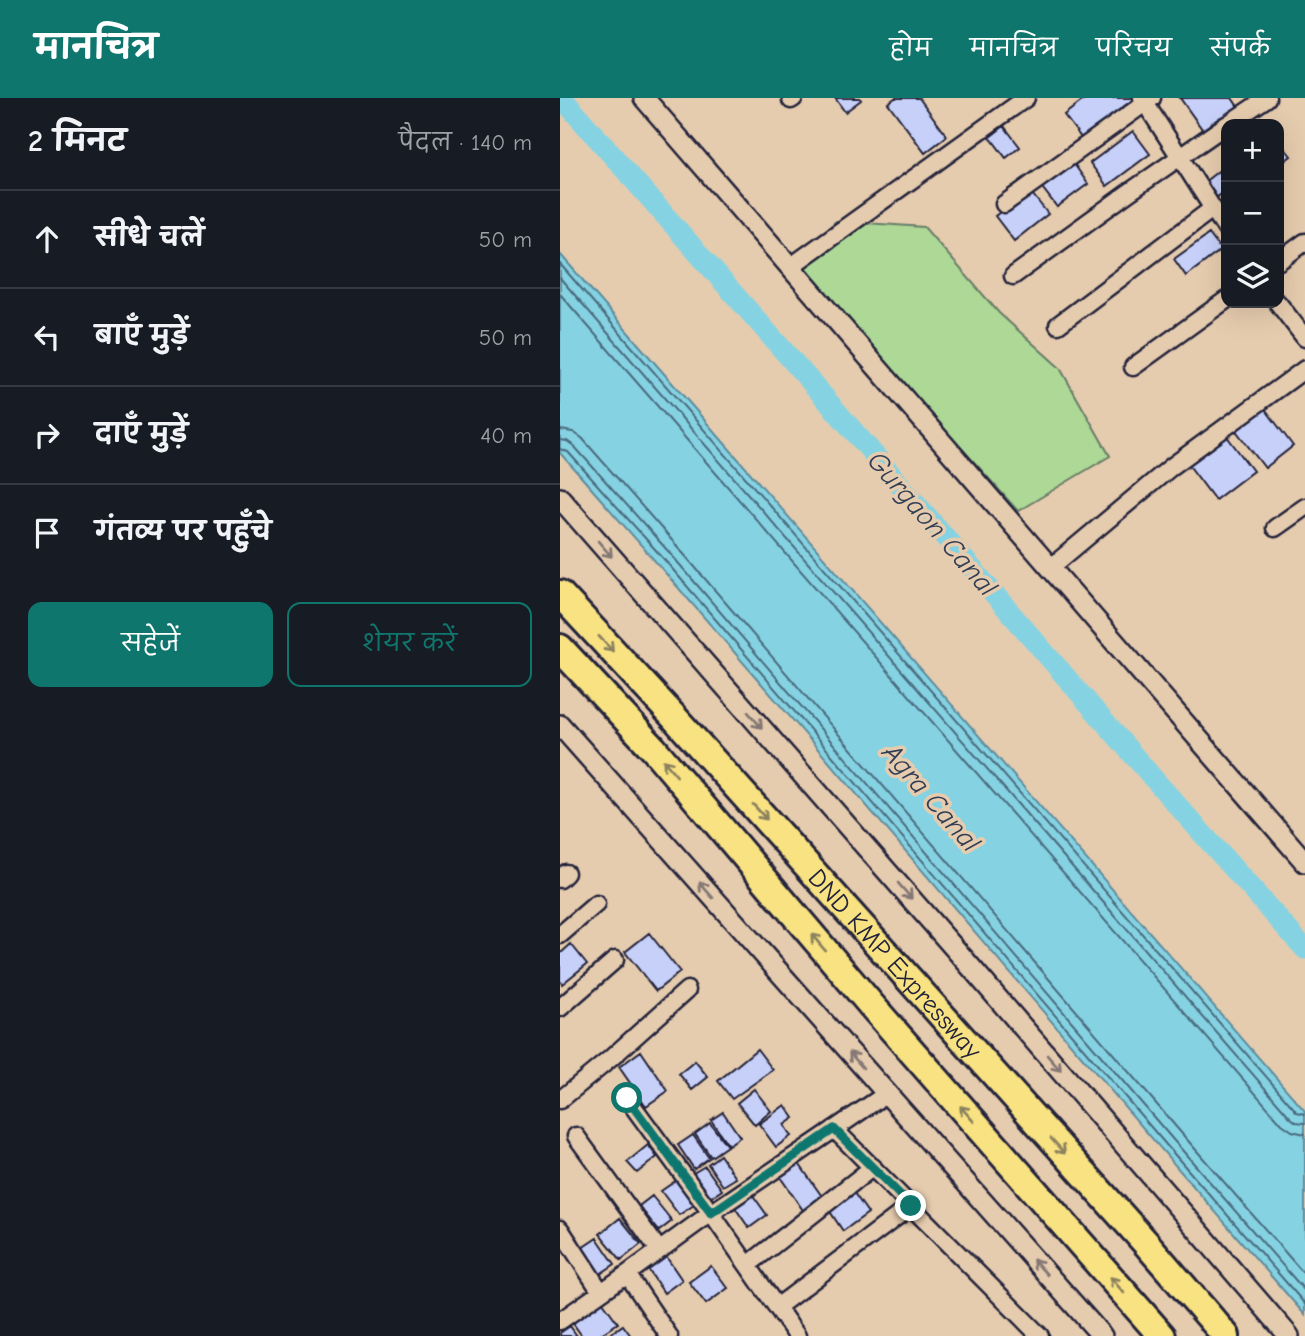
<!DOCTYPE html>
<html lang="hi">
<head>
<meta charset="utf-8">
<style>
	:root { --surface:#171b24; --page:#242831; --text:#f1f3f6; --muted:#9ea1a6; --line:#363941; --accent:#0f766e }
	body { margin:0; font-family:"Comic Neue","Playpen Sans Deva",sans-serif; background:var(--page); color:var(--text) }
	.controls { position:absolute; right:21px; top:21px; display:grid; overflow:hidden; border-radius:14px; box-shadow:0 7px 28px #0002 }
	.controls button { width:63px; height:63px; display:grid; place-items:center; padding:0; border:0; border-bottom:2px solid var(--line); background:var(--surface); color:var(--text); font:35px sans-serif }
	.stop { position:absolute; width:21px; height:21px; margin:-16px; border:5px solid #0f766e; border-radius:50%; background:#fff }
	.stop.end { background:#0f766e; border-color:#fff; box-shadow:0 2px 7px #0008 }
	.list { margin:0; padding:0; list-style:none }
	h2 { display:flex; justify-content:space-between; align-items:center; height:91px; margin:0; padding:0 28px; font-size:30px }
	h2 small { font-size:23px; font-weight:400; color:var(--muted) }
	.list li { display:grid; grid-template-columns:46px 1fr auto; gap:21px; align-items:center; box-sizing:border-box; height:98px; padding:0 28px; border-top:2px solid var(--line) }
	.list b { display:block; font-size:26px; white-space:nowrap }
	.list em { font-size:23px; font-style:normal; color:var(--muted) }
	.actions { display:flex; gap:14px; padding:21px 28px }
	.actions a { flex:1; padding:16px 0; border:2px solid var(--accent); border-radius:14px; text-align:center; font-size:24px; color:var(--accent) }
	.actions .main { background:var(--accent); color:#fff }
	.icon { flex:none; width:38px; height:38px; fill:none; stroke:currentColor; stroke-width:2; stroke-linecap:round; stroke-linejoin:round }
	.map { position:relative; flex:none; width:745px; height:1238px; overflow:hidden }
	header { display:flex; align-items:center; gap:42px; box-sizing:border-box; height:98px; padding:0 35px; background:var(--accent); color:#fff }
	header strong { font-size:33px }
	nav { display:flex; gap:38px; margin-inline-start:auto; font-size:24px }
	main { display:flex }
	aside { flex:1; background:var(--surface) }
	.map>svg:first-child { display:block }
</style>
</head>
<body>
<header>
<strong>मानचित्र</strong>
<nav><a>होम</a><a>मानचित्र</a><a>परिचय</a><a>संपर्क</a></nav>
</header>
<main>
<aside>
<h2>2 मिनट<small>पैदल · 140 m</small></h2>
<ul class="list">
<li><svg class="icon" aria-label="ahead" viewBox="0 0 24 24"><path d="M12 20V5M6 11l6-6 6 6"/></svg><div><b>सीधे चलें</b></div><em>50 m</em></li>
<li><svg class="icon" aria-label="left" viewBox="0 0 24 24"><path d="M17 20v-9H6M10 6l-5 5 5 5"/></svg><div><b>बाएँ मुड़ें</b></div><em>50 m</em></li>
<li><svg class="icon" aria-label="right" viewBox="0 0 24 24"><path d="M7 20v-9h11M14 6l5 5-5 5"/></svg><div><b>दाएँ मुड़ें</b></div><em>40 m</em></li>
<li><svg class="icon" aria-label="arrive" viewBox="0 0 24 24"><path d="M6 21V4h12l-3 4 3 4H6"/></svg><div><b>गंतव्य पर पहुँचे</b></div></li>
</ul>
<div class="actions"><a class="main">सहेजें</a><a>शेयर करें</a></div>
</aside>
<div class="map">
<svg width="745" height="1238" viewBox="0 0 745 1238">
	<rect width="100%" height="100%" fill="#e6ccae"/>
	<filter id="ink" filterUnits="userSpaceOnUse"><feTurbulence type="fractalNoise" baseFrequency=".0143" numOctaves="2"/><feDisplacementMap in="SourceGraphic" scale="14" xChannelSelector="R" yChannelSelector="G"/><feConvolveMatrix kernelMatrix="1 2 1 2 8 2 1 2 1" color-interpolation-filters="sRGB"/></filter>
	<g filter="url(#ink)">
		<path fill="#add896" stroke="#687d68" stroke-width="2" d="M276 123 364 129 439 215 500 270 550 358 458 413 309 247 229 166Z"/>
		<path fill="#85d3e2" stroke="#5d8c9f" stroke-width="2" d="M0 156 745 1013V1217C495 931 252 639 0 355Z"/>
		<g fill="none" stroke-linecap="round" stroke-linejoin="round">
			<path stroke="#4a697e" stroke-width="2" d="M0 166 737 1014 745 1016
				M0 180 730 1019 736 1024 745 1025
				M0 196 722 1026 732 1033 745 1036
				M0 332 13 334 22 340 116 447 623 1037 745 1177
				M0 342 7 343 14 348 108 453 615 1044 745 1193
				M0 351 8 354 102 459 608 1049 745 1206"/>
			<path stroke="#85d3e2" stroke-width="21" d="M2 0 265 300 593 680 745 851"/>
		</g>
		<path fill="#c7d0f8" stroke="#22223b" stroke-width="2" d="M275 0H300L301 2 285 14Z
			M335 0H359L387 38 365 55 328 5Z
			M526 0H575L522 41 504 17Z
			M620 0H672L681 13 647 38Z
			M444 28 460 49 446 60 430 39Z
			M573 33 590 56 547 88 530 65Z
			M720 44 731 58 719 67V45Z
			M512 63 528 86 497 109 480 87Z
			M666 67V92L655 101 643 85Z
			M469 92 488 116 454 143 435 118Z
			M649 136 661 152 626 178 614 161Z
			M703 308 733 348 705 370 674 330Z
			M666 337 693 373 655 402 628 366Z
			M89 835 120 874 96 893 65 854Z
			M11 846 27 866 2 886 0 883V856Z
			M197 951 213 972 172 1001 158 983Z
			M81 953 108 993 86 1008 59 969Z
			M135 963 148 979 132 992 119 976Z
			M194 991 211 1013 195 1027 177 1005Z
			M225 1007 234 1020 224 1027 231 1038 216 1049 199 1026Z
			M163 1014 180 1039 168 1047 151 1022Z
			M150 1025 167 1048 151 1059 135 1036Z
			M133 1037 149 1060 134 1071 118 1047Z
			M88 1047 97 1059 77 1075 67 1064Z
			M160 1057 176 1080 163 1088 148 1066Z
			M235 1060 266 1104 247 1118 216 1073Z
			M145 1068 162 1092 147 1102 130 1077Z
			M117 1082 134 1107 119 1117 101 1093Z
			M294 1095 308 1115 283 1133 269 1112Z
			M192 1096 207 1117 189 1130 174 1108Z
			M92 1098 112 1123 99 1133 79 1108Z
			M60 1120 81 1146 61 1162 40 1136Z
			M37 1140 55 1166 37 1178 19 1152Z
			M105 1157 122 1182 104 1195 87 1170Z
			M151 1168 168 1190 146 1206 129 1184Z
			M40 1200 58 1225 38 1238H22L10 1221Z
			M63 1227 71 1238H47Z
			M10 1228 17 1238H0V1235Z"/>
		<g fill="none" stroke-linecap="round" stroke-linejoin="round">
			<g stroke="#22223b" stroke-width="21">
				<path id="minor" d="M582 0 666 131
					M231 2 234 0
					M668 26 707 0
					M444 106 592 0
					M719 163 745 144
					M230 169 466 0
					M453 178 568 95 666 27
					M718 205 745 240
					M498 227 652 111
					M573 269 666 202
					M715 430 745 409
					M490 470 611 369 745 271
					M0 781 6 775
					M0 837 36 806
					M0 910 55 862
					M67 1000 151 1115 237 1238
					M0 1002 50 961 127 892
					M274 1031 480 1238
					M16 1038 99 1152
					M0 1131 41 1194
					M188 1167 313 1069
					M67 1176 109 1238
					M217 1209 351 1108
					M0 1223 67 1176 151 1115 326 996"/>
			</g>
			<g stroke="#22223b" stroke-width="24">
				<path id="tertiary" d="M84 0 745 764
					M0 400 403 860 729 1238
					M0 627 542 1238"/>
			</g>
			<g stroke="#22223b" stroke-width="32">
				<g id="trunk">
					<path id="s1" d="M0 496 113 618 585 1144 666 1238"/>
					<path d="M0 550 93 650 312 908 602 1238"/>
				</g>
			</g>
			<use href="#minor" stroke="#e6ccae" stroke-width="16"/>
			<use href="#tertiary" stroke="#e6ccae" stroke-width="19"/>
			<use href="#trunk" stroke="#f8e281" stroke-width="26"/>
		</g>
		<defs><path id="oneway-shaft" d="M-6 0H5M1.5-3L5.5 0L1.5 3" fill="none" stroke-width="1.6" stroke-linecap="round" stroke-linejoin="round" transform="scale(1.75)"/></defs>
		<g stroke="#847774">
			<use href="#oneway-shaft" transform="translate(45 451) rotate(49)"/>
			<use href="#oneway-shaft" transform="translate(195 622) rotate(49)"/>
			<use href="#oneway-shaft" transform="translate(146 792) rotate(-131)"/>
			<use href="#oneway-shaft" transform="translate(345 793) rotate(49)"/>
			<use href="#oneway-shaft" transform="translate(296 962) rotate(-131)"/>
			<use href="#oneway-shaft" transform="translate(494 965) rotate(49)"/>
			<use href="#oneway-shaft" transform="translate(480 1169) rotate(-132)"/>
		</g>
		<g stroke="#8d825e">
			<use href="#oneway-shaft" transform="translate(46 546) rotate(47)"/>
			<use href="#oneway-shaft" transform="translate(110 670) rotate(-130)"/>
			<use href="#oneway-shaft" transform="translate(200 714) rotate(48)"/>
			<use href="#oneway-shaft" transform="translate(258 844) rotate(-130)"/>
			<use href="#oneway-shaft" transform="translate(407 1016) rotate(-131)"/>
			<use href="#oneway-shaft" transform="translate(498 1048) rotate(48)"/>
			<use href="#oneway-shaft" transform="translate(557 1187) rotate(-131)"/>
		</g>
	</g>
	<g fill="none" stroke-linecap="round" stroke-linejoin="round" filter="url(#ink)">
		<path stroke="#0f766e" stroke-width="9" d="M67 1000 151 1115 274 1031 351 1108"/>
	</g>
	<g text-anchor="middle" stroke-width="7" stroke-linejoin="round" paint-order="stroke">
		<g font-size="26" fill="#22223b" stroke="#e6ccae">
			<text dy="9" stroke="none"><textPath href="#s1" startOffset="499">DND KMP Expressway</textPath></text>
		</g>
		<g font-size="28" font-style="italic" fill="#313d54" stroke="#e6ccae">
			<text transform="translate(373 425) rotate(49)" y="10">Gurgaon Canal</text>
			<text transform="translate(372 699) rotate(49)" y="10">Agra Canal</text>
		</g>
	</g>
</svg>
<div class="controls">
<button>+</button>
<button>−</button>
<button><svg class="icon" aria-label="layers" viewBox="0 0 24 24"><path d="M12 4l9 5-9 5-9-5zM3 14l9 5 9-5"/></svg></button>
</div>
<div class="stop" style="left:67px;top:1000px"></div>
<div class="stop end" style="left:351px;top:1108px"></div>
</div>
</main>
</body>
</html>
